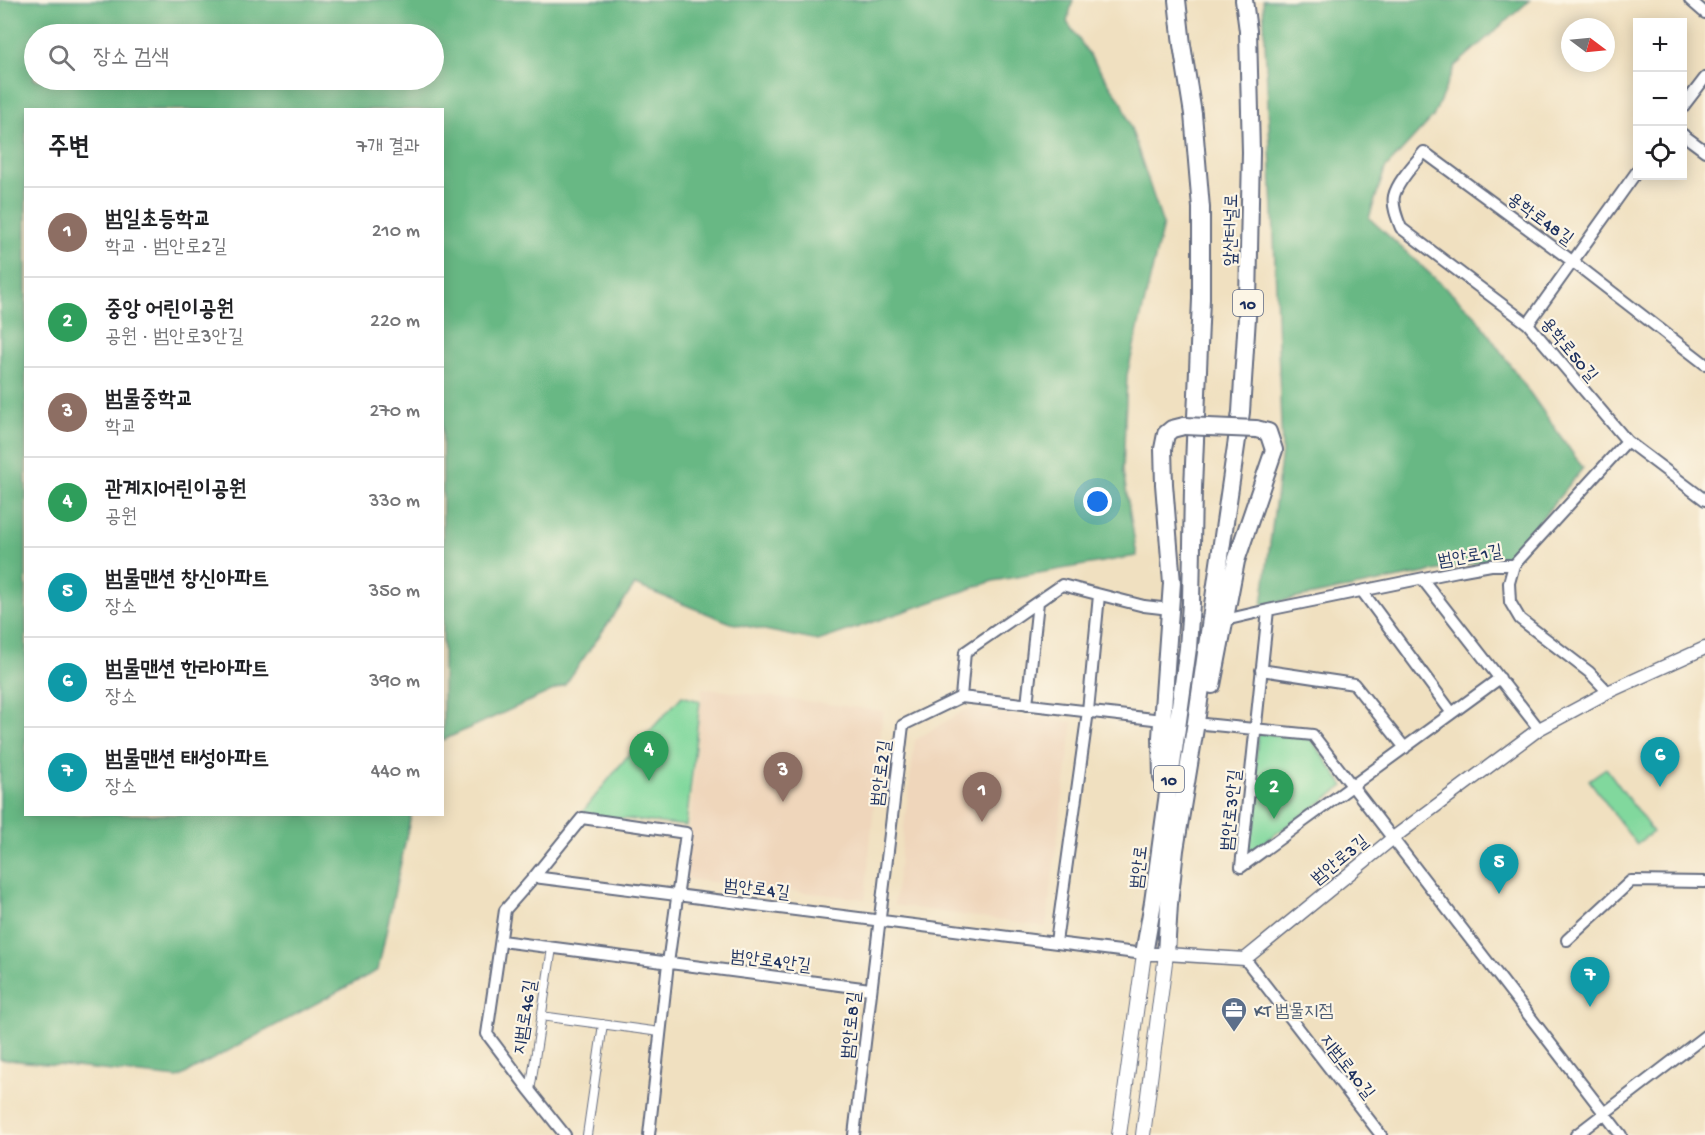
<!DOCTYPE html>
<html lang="ko">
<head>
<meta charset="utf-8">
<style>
	:root { --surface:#fff; --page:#f2f2f2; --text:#202124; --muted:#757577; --line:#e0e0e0; --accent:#1f6fb2 }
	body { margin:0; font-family:"Gochi Hand","Poor Story",sans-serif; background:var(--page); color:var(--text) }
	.controls { position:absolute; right:18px; top:18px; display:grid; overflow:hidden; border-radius:0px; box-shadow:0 3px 15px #0003 }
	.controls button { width:54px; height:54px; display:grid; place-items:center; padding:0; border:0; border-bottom:2px solid var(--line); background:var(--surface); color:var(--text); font:30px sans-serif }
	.compass { position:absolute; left:1561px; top:18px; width:54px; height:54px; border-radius:50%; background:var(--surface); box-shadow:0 3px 15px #0003; rotate:106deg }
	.you { position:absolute; left:1098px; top:502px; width:21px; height:21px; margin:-15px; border:4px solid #fff; border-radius:50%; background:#1a73e8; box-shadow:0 0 0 9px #1a73e833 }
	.badge { display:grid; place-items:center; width:39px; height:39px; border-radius:50%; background:var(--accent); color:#fff; font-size:20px; font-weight:700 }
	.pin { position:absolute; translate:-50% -50px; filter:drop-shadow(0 2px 3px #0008) }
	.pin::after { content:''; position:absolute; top:32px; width:21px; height:18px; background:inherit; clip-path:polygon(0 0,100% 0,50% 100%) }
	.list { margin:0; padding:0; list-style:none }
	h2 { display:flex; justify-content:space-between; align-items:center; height:78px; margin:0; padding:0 24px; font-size:26px }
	h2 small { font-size:20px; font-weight:400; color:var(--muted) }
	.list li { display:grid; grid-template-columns:39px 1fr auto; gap:18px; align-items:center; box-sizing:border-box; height:90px; padding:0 24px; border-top:2px solid var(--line) }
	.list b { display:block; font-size:22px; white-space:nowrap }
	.list p { margin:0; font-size:20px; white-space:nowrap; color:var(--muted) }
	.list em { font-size:20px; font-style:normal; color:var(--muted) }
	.icon { flex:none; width:33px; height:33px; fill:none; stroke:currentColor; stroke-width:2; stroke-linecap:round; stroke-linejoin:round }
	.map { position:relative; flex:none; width:1705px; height:1135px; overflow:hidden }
	.search { position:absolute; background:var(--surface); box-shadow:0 3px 15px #0003; left:24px; top:24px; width:420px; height:66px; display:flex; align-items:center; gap:15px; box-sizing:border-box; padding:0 21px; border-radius:33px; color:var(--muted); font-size:22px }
	.panel { position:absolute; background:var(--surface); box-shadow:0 3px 15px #0003; left:24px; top:108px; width:420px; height:708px; border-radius:0px }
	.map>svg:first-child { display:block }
</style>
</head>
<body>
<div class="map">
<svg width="1705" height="1135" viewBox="0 0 1705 1135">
	<rect width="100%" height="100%" fill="#fcf5e5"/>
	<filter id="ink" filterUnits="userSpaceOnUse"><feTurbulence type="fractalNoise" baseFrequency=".0167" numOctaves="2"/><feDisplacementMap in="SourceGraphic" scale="12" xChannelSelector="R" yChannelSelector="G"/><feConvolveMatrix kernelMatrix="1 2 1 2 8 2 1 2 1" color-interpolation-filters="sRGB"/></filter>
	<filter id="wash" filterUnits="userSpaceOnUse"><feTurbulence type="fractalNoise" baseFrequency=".008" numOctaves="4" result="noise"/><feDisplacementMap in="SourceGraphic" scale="24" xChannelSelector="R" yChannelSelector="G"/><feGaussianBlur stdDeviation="1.35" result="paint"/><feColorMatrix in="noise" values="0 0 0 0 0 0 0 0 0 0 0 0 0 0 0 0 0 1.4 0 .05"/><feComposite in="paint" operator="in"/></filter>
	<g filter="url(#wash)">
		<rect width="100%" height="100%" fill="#f0e0c0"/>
		<path fill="#efd6bb" d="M702 688 883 711 865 899 685 879Z
			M966 709 1073 722 1046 927 894 905 915 740Z"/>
		<path fill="#81d89d" stroke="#4e847e" stroke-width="1.5" d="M682 696 700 701 686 826 581 814 633 749Z
			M1262 733 1311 739 1344 786 1250 852 1247 851 1258 736Z
			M1606 768 1653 832 1636 844 1589 780Z"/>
		<path fill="#68b884" stroke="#427471" stroke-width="1.5" fill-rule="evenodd" d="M0 0H1073L1067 22 1123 104 1163 225 1127 375 1123 471 1137 556 993 581 818 641 731 623 635 585 565 685 443 740 442 110H26V814L411 815 378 970 178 1078 0 1059ZM34 34H434V80H34Z
			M1263 0H1530L1455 66 1433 117 1385 169 1369 218 1475 315 1583 468 1511 556 1262 605 1282 451 1273 210Z"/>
	</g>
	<g filter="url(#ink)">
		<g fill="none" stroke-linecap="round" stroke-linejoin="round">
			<g stroke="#666d80" stroke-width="10">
				<path id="pedestrian" d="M541 1016 660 1032
					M530 1091 552 948
					M587 1135 603 1024"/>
			</g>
			<g stroke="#666d80" stroke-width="14">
				<path id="minor" d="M1690 0 1705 13
					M1682 108 1705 78
					M1682 134 1705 151
					M1528 324 1638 170
					M1705 364 1572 261 1424 152C1415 163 1397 182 1394 196 1392 206 1397 218 1401 228L1528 324 1627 441 1705 500
					M1514 565 1509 583 1510 602 1520 619 1589 672 1608 692
					M1423 580 1539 729
					M1362 591 1452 713
					M1268 610 1458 571 1491 565H1514L1627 441
					M1225 620 1268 610 1241 867
					M1261 670 1354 684 1405 748
					M961 697 965 652 1062 585 1144 606 1170 609
					M1027 705 1038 602
					M1204 724 1313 735 1621 1135
					M1241 867 1500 678
					M534 877 582 818 686 833 668 963 649 1135
					M1567 940 1631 881 1705 882
					M501 941 870 989
					M1056 942 1088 711 1099 595
					M1245 959 1381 1135
					M565 1135 530 1091 487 1034 505 910 534 877 1144 954
					M854 1135 903 725 961 697 1162 720
					M1576 1135 1705 1036"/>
			</g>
			<g stroke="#666d80" stroke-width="15">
				<path id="tertiary" d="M1144 954H1166L1245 959 1393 838 1539 729 1608 692 1705 648"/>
			</g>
			<g stroke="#666d80" stroke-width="16">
				<path id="secondary" d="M1119 1135 1144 954
					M1143 1135 1166 954"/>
			</g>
			<g stroke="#666d80" stroke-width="20">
				<path id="trunk" d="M1212 685 1236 561 1274 450 1268 432 1256 429
					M1162 778 1161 737 1172 583 1164 484 1163 449 1166 434 1172 429 1184 426
					M1144 954 1153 902 1188 648 1191 603 1193 488 1201 299V208L1193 114 1182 45 1177 0
					M1166 954 1169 904 1175 850 1196 722 1241 412 1248 301 1251 152 1248 31 1244 0"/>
			</g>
			<use href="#pedestrian" stroke="#fff" stroke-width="8"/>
			<use href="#minor" stroke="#fff" stroke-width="10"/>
			<use href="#tertiary" stroke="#fff" stroke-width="12"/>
			<use href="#secondary" stroke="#fff" stroke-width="14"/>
			<use href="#trunk" stroke="#fff" stroke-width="16"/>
			<g stroke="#666d80" stroke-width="20" stroke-linecap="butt">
				<path id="trunk-bridge" d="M1184 426 1256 429"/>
			</g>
			<use href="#trunk-bridge" stroke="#fff" stroke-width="16"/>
		</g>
	</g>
	<defs>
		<g id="office-pin" transform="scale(1.35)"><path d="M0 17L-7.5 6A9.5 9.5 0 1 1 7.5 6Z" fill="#5c6f8a" stroke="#fcf5e5"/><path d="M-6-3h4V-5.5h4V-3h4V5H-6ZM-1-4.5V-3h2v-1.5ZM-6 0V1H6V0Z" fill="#fff"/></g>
	</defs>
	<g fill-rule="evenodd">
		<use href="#office-pin" x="1234" y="1010"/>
	</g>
	<g text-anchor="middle" stroke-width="4.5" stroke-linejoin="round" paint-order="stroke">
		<g fill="#fcf5e5" stroke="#5e6a86" stroke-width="1.5">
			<rect x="1233" y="290" width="30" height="26" rx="4.5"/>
			<rect x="1154" y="766" width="30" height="26" rx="4.5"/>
		</g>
		<g font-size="16" font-weight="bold" fill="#1b2f5e">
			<text x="1248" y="309">10</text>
			<text x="1169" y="785">10</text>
		</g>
		<g font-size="18" fill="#1b2f5e" stroke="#fcf5e5">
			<text transform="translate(1541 218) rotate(36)" y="6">용학로48길</text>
			<text transform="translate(1230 230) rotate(-89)" y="6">앞산터널로</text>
			<text transform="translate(1570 349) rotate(50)" y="6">용학로50길</text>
			<text transform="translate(1470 555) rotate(-9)" y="6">범안로1길</text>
			<text transform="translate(880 773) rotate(-83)" y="6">범안로2길</text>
			<text transform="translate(1230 810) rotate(-84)" y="6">범안로3안길</text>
			<text transform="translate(1339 859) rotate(-39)" y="6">범안로3길</text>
			<text transform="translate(1138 867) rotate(-83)" y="6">범안로</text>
			<text transform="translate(757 888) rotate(7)" y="6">범안로4길</text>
			<text transform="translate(771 960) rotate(7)" y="6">범안로4안길</text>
			<text transform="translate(524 1017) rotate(-81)" y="6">지범로46길</text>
			<text transform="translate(850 1025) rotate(-84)" y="6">범안로8길</text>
			<text transform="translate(1348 1066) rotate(52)" y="6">지범로40길</text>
		</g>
		<g font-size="18" fill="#4e5e75" stroke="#fcf5e5" text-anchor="start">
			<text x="1254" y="1016">KT 범물지점</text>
		</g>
	</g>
</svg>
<div class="controls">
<button>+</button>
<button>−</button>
<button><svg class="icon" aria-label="locate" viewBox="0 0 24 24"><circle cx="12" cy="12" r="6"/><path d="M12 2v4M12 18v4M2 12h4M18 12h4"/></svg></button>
</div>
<svg class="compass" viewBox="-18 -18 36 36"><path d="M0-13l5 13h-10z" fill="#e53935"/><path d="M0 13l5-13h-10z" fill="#757577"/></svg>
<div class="you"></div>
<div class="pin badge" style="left:982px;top:822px;background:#8d6e63">1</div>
<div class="pin badge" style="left:1274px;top:819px;background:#2e9e5b">2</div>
<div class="pin badge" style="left:783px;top:802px;background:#8d6e63">3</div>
<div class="pin badge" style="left:649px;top:781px;background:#2e9e5b">4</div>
<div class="pin badge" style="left:1499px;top:894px;background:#0f9aa8">5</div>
<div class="pin badge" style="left:1660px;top:787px;background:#0f9aa8">6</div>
<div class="pin badge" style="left:1590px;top:1007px;background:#0f9aa8">7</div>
<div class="search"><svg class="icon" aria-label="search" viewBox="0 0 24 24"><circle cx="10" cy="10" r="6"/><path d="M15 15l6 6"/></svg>장소 검색</div>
<section class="panel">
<h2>주변<small>7개 결과</small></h2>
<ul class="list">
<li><span class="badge" style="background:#8d6e63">1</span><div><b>범일초등학교</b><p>학교 · 범안로2길</p></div><em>210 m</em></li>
<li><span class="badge" style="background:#2e9e5b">2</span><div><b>중앙 어린이공원</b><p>공원 · 범안로3안길</p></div><em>220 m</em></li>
<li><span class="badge" style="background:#8d6e63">3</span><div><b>범물중학교</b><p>학교</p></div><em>270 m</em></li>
<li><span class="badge" style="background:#2e9e5b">4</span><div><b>관계지어린이공원</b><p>공원</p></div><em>330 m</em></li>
<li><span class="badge" style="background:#0f9aa8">5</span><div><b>범물맨션 창신아파트</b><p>장소</p></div><em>350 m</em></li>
<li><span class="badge" style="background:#0f9aa8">6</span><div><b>범물맨션 한라아파트</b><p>장소</p></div><em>390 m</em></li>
<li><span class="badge" style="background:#0f9aa8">7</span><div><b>범물맨션 태성아파트</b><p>장소</p></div><em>440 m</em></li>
</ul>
</section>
</div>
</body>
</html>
